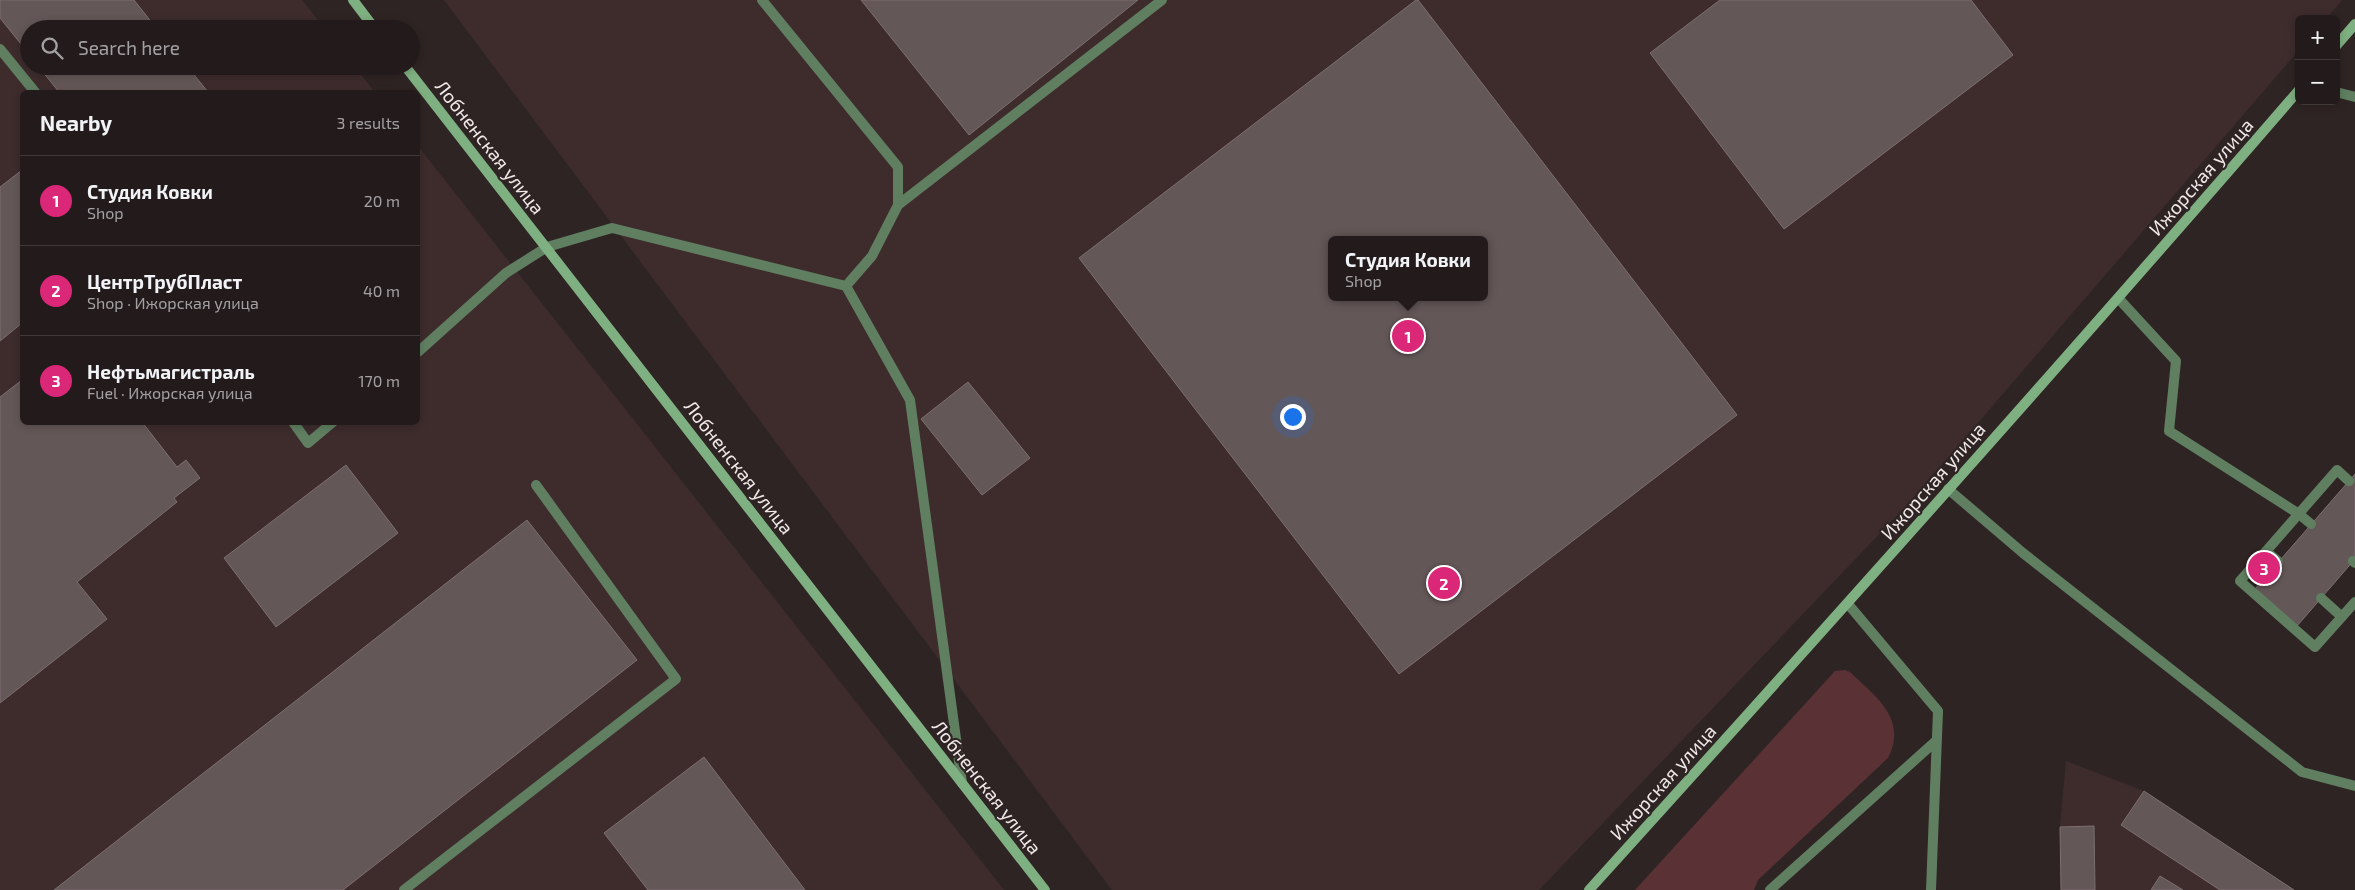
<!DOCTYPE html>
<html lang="en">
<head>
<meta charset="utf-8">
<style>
	:root { --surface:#231b1b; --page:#2b2424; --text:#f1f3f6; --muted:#a3a1a3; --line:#40393a; --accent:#db2777 }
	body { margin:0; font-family:"Exo 2",sans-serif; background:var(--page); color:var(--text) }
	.controls { position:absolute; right:15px; top:15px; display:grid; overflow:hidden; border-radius:8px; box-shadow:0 2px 8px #0003 }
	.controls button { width:45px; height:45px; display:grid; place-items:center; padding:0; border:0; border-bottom:1px solid var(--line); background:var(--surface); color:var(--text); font:25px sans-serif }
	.you { position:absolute; left:1292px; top:416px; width:18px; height:18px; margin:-12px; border:4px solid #fff; border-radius:50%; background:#1a73e8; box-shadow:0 0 0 8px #1a73e833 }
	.badge { display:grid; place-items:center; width:32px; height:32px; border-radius:50%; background:var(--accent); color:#fff; font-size:16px; font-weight:700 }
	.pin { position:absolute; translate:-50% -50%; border:2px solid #fff; box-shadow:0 1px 5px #0006 }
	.popup { position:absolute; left:1328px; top:236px; width:160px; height:65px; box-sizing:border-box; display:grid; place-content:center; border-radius:8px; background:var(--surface); filter:drop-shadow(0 1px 4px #0005); font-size:16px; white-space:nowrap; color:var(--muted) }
	.popup b { font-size:19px; color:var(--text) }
	.popup::after { content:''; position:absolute; left:50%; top:100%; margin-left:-10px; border:10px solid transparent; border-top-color:var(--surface) }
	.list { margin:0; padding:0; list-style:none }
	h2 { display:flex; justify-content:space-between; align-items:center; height:65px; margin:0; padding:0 20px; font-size:21px }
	h2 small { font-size:16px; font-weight:400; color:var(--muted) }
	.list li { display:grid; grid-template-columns:32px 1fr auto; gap:15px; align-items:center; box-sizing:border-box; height:90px; padding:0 20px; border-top:1px solid var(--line) }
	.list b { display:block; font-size:19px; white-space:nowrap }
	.list p { margin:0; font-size:16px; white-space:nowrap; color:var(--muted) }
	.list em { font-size:16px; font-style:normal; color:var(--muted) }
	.icon { flex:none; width:28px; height:28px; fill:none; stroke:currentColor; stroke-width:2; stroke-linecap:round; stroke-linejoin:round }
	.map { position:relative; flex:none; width:2355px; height:890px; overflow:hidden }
	.search { position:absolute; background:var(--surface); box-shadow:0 2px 8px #0003; left:20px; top:20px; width:400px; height:55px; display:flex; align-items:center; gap:12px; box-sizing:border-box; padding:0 18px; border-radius:28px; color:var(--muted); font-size:19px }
	.panel { position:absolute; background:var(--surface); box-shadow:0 2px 8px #0003; left:20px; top:90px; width:400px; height:335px; border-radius:8px }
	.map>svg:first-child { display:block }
</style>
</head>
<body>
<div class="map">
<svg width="2355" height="890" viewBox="0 0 2355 890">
	<rect width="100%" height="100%" fill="#2f2424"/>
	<path fill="#3e2c2d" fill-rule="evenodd" d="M0 0H302L325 29H29V66H354L375 92H22V422H418V146L1004 890H0Z
		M444 0H2342L2326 19H2299V50L1908 504 1539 890H1112ZM1332 240H1484V297H1332Z
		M2066 761 2144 791 2294 890H2061L2060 827Z"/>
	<path fill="#5a3235" d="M1845 670 1850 672C1876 697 1908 719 1888 758L1758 880 1754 890H1635L1835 671Z"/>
	<path fill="#645758" stroke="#7d6f70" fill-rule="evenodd" d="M0 0H134L157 29H29V54L0 18Z
		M861 0H1138L969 135Z
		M1416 0H1418L1737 415 1399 674 1079 258ZM1332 240H1484V297H1332Z
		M1720 0H1971L2013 55 1784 229 1650 53Z
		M38 66H187L208 92H59Z
		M22 170V323L0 341V187Z
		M22 380V422H142L177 467 186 460 200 478 174 498 177 502 77 582 107 619 0 703V397Z
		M968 382 1030 458 982 495 921 419Z
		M346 465 398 533 276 627 224 558Z
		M2355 474V559L2297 626 2255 589Z
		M527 520 637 660 343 890H54Z
		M704 757 805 890H648L604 833Z
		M2144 791 2294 890H2220L2121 825Z
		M2094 826 2095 890H2061L2060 827Z
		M2160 876 2183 890H2151Z"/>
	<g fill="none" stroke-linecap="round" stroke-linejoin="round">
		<path stroke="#607f61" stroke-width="10" d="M762 0 898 167V205L872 256 846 286
			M0 49 35 92
			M2336 92 2355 97
			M898 205 1162 0
			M2119 299 2176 361 2169 431 2299 514 2311 524
			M418 352 506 273 547 247 612 228 846 286 910 400 962 783
			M293 422 308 443 333 422
			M2349 481 2337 470 2240 581 2315 647 2355 602
			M1948 489 2023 553 2302 772 2355 786
			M2266 551 2278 561
			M2353 561 2355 563
			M2321 598 2342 617
			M1848 604 1938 711 1931 890
			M404 890 676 679 536 485
			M1770 890 1937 740"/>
		<path stroke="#7fb081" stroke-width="10" d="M353 0 375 29
			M2336 46 2355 24
			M405 66 1045 890
			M1589 890C1828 626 2066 360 2299 90"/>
	</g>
	<g text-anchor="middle" stroke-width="4.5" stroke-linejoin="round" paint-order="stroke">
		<g font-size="19" fill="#f1e9e9" stroke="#2f2424">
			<text transform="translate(490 147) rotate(52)" y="7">Лобненская улица</text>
			<text transform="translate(2201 177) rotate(-49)" y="7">Ижорская улица</text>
			<text transform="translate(739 467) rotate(52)" y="7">Лобненская улица</text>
			<text transform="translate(1933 481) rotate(-49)" y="7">Ижорская улица</text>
			<text transform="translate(1663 782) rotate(-48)" y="7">Ижорская улица</text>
			<text transform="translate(987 787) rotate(52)" y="7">Лобненская улица</text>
		</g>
	</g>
</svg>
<div class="controls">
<button>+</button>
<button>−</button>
</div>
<div class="you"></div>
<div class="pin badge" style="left:1408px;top:336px">1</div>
<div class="popup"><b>Студия Ковки</b>Shop</div>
<div class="pin badge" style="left:1444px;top:583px">2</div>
<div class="pin badge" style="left:2264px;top:568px">3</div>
<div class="search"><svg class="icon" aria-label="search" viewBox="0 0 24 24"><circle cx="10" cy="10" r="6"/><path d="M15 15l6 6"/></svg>Search here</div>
<section class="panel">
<h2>Nearby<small>3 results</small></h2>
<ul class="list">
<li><span class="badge">1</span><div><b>Студия Ковки</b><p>Shop</p></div><em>20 m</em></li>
<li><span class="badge">2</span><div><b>ЦентрТрубПласт</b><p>Shop · Ижорская улица</p></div><em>40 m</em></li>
<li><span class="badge">3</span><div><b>Нефтьмагистраль</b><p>Fuel · Ижорская улица</p></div><em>170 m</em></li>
</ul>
</section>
</div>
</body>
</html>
